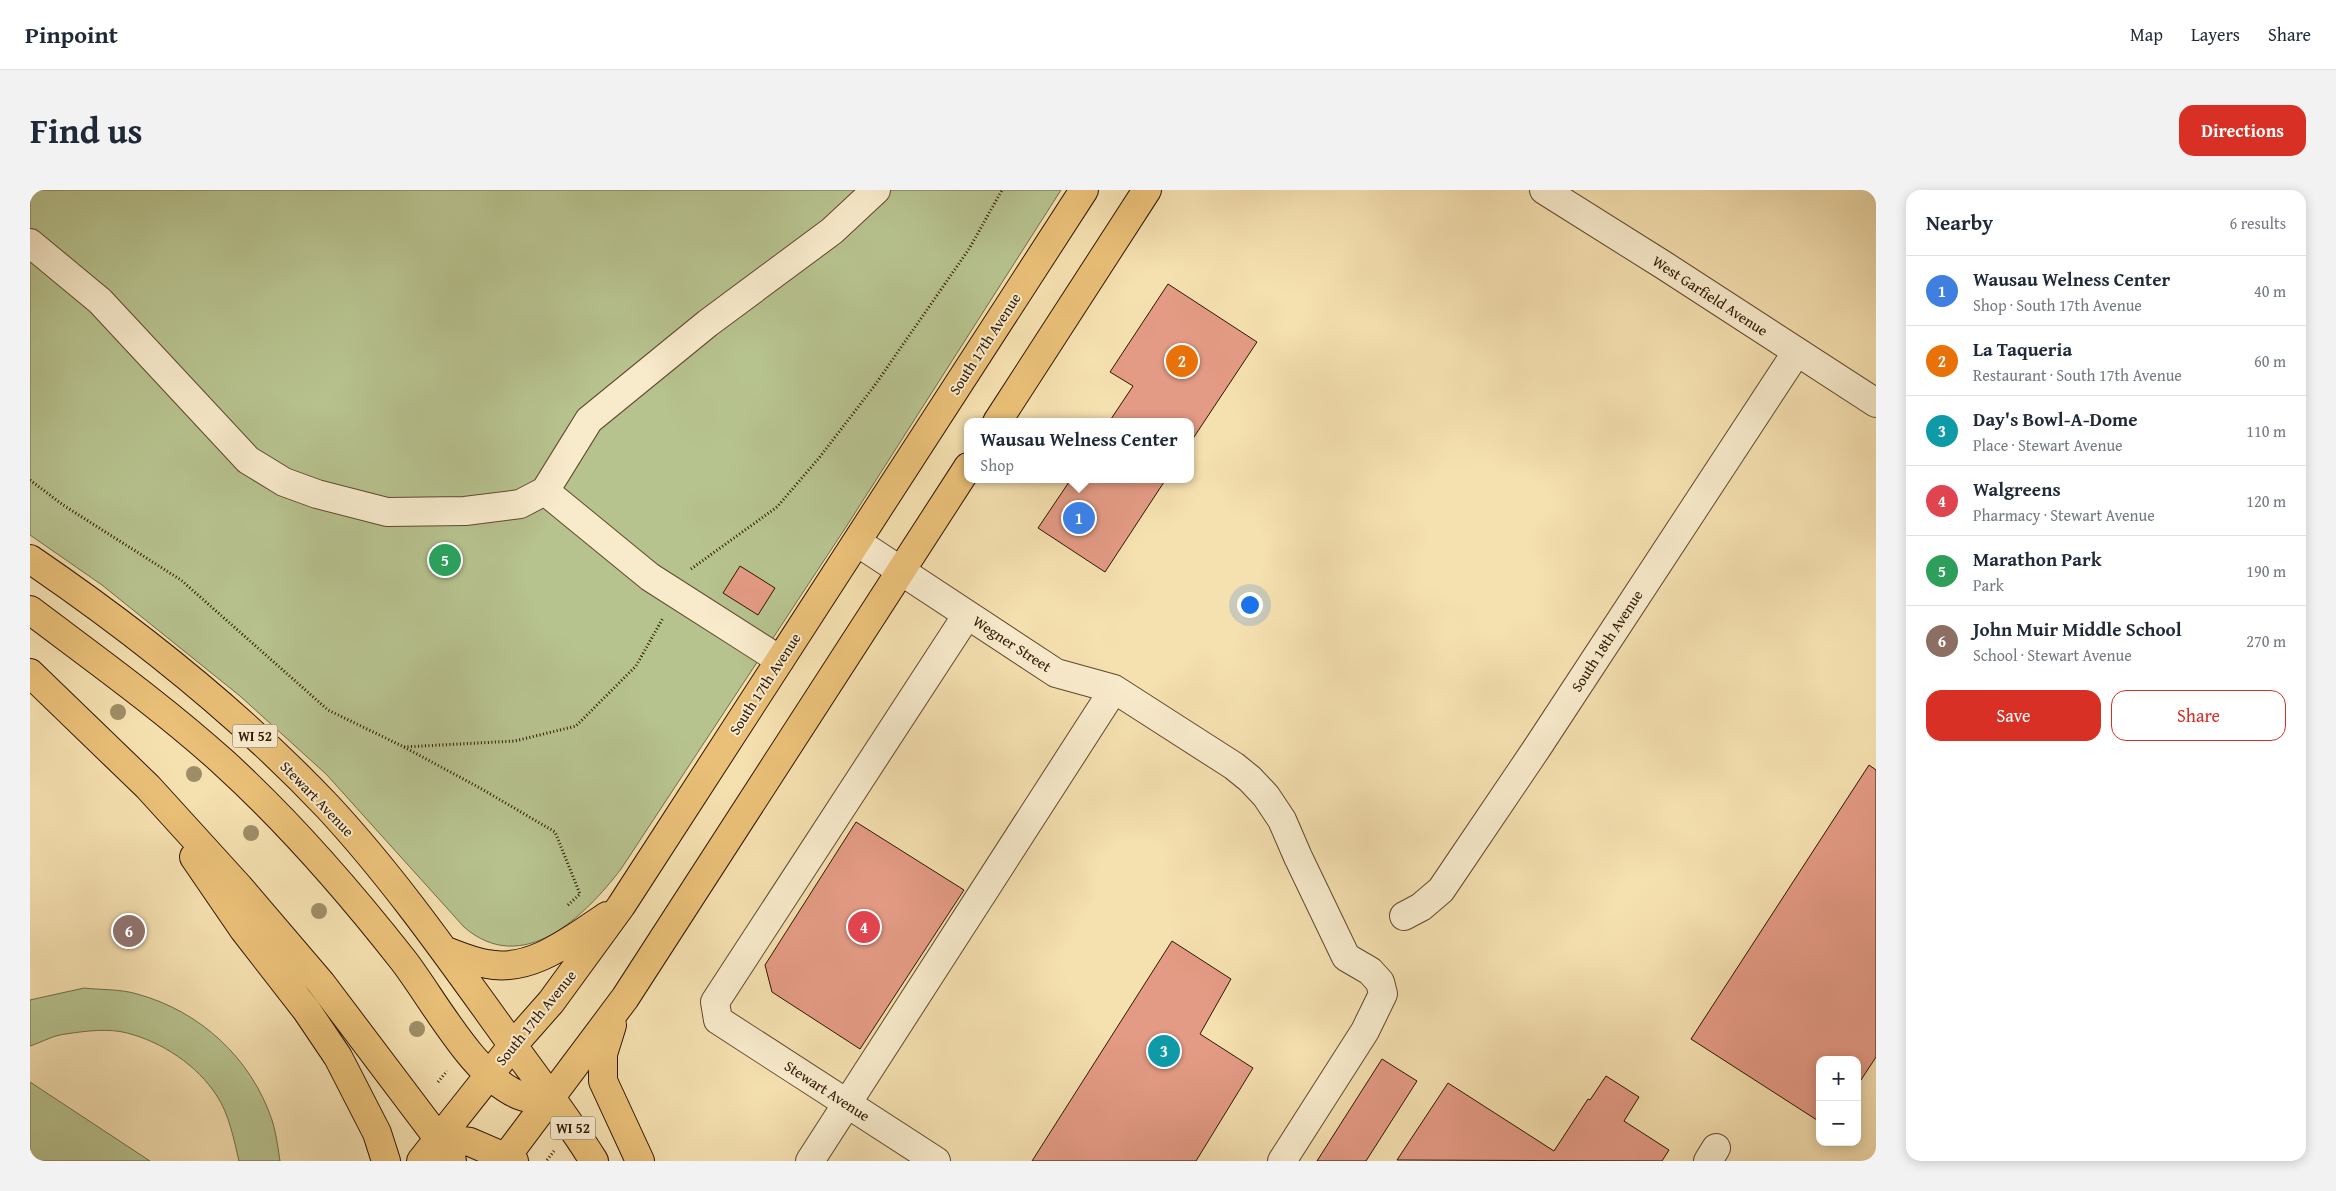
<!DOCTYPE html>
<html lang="en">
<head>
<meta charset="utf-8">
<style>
	:root { --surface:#fff; --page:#f2f2f3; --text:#1f2937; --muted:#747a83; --line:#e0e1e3; --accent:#d93025 }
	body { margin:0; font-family:"Gentium Book Plus",serif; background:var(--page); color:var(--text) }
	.controls { position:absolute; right:15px; bottom:15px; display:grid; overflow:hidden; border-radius:10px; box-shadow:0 2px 12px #0003 }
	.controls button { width:45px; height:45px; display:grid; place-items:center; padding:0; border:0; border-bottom:1px solid var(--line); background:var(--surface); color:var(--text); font:25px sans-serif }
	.you { position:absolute; left:1219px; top:414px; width:18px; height:18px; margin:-12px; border:4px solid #fff; border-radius:50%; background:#1a73e8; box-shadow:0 0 0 8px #1a73e833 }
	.badge { display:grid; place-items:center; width:32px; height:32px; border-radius:50%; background:var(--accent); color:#fff; font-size:16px; font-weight:700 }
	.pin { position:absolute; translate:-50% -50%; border:2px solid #fff; box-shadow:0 1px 5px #0006 }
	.popup { position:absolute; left:934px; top:228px; width:230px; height:65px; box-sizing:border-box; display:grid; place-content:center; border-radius:10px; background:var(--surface); filter:drop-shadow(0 1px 4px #0005); font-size:16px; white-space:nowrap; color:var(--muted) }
	.popup b { font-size:19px; color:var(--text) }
	.popup::after { content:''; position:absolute; left:50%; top:100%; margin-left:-10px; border:10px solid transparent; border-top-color:var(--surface) }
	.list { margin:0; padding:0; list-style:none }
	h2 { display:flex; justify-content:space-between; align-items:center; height:65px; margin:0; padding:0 20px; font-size:21px }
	h2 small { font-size:16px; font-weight:400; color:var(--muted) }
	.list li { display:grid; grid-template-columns:32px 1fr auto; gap:15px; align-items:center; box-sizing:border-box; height:70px; padding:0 20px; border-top:1px solid var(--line) }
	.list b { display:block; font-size:19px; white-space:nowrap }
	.list p { margin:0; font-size:16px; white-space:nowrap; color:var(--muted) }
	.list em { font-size:16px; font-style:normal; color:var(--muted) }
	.actions { display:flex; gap:10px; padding:15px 20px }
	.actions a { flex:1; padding:11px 0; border:1px solid var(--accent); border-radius:15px; text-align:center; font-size:18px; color:var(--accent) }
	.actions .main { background:var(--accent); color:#fff }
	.map { position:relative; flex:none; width:1846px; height:971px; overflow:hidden; border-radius:15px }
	header { display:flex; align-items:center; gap:30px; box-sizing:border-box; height:70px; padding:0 25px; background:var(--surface); border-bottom:1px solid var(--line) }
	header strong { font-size:24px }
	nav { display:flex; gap:28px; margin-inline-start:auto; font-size:18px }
	.intro { display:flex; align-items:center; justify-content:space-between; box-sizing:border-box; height:120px; padding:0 30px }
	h1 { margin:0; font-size:35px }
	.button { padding:12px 22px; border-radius:15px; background:var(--accent); color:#fff; font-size:18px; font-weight:700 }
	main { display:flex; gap:30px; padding:0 30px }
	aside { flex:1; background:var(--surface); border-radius:15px; box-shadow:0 2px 12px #0003 }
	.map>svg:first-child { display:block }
</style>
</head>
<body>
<header>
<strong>Pinpoint</strong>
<nav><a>Map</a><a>Layers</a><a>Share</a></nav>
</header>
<div class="intro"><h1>Find us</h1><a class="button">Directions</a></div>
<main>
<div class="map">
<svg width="1846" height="971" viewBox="0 0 1846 971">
	<rect width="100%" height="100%" fill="#f5e0b0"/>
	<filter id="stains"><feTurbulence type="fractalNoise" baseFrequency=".004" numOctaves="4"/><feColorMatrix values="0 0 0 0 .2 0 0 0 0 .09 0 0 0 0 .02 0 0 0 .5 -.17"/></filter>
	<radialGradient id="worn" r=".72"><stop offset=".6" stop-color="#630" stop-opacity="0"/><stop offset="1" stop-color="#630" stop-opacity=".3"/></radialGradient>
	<path fill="#b7c38f" stroke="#726c48" d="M0 0H1031L816 337 591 679C555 726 493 788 434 737L296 584 210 506 72 395 0 345Z
		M54 798C71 800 91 799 107 804 170 821 221 868 242 930 246 942 248 958 250 971H209C204 950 199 924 187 906 167 875 132 852 97 843 79 838 55 841 36 844 24 845 12 852 0 856V810Z
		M0 892 120 971H0Z"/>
	<path fill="#e49b85" stroke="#2e1602" d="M1138 94 1227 152 1160 253V232H1079L1103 196 1080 182Z
		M1041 289H1136L1075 382 1008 338Z
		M710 376 745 398 728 425 693 403Z
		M1839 575 1846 580V867L1827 896V870H1790V932L1661 849Z
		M826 632 934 700 830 859 742 802 735 775Z
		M1142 751 1201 789 1170 844 1223 878 1166 971H1002Z
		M1352 869 1387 891 1336 971H1287Z
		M1576 886 1609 907 1594 931 1639 960 1632 971 1367 970 1418 893 1524 961 1558 909 1560 910Z"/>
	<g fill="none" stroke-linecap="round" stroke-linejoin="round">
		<g stroke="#60482e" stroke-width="30">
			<path id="minor" d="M1514 0 1635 76 1846 213
				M0 53 70 111 218 270 254 292 287 304 357 322 435 321 490 314 515 301 620 387 750 470
				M515 301 559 230 678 133 802 41 846 0
				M827 352 1026 483 1084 499 1204 576 1220 589 1236 606 1252 630 1268 667 1316 767 1340 781 1350 792 1353 804 1335 841 1252 971
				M1374 726 1391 717 1411 700 1507 558 1766 163
				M780 971 1084 499
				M906 971 688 830 685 812 937 425
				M1678 971 1686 958"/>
		</g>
		<g stroke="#2e1602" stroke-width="30">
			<path id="major" d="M967 232 1117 0
				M0 369C107 442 209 523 298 617 361 685 414 760 468 835 500 880 535 924 564 971
				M0 420C65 469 132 517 193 572 259 632 318 700 373 770 404 810 446 892 494 907 502 910 511 909 520 907
				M0 483 118 597 209 697 291 793 408 948 422 971
				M164 667 214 740 277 821 308 867 347 943 356 971
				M416 761C429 766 443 772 457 774 501 783 542 749 577 726
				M582 835 573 864V891L610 971
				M408 948 440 952 484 971
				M391 971 483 855 521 812 591 716 1054 0
				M473 971 595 808 938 277"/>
		</g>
		<path stroke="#2e1602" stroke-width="3" stroke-dasharray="1 2.5" stroke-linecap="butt" d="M0 290 33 315 151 390 298 520 374 557 450 598 525 642 550 704 537 716
			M661 379 747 317 789 268 845 195 939 59 972 0
			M374 557 485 551 546 536 606 476 633 428
			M408 892 417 881
			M517 970 524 961"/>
		<use href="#minor" stroke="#f8ebcc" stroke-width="28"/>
		<use href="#major" stroke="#eac078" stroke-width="28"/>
	</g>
	<g fill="#9e8e67">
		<circle cx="88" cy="522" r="8"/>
		<circle cx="164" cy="584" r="8"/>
		<circle cx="221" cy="643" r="8"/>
		<circle cx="289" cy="721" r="8"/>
		<circle cx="387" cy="839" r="8"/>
	</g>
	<g text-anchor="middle" stroke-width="4" stroke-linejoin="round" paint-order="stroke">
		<g fill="#f8ebcc" stroke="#6b563f" stroke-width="1">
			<rect x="202.5" y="534.5" width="45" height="23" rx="4"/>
			<rect x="520.5" y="926.5" width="45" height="23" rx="4"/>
		</g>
		<g font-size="14" font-weight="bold" fill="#2e1602">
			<text x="225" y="551">WI 52</text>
			<text x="543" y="943">WI 52</text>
		</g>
		<g font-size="15" fill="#2e1602" stroke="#f8ebcc">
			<text transform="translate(1680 106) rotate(33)" y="5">West Garfield Avenue</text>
			<text transform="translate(955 154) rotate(-57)" y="5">South 17th Avenue</text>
			<text transform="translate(1577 451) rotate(-57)" y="5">South 18th Avenue</text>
			<text transform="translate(982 454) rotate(33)" y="5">Wegner Street</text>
			<text transform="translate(735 494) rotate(-57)" y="5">South 17th Avenue</text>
			<text transform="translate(287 609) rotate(46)" y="5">Stewart Avenue</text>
			<text transform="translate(506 828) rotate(-51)" y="5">South 17th Avenue</text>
			<text transform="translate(797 901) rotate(33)" y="5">Stewart Avenue</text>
		</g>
	</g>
	<rect width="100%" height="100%" filter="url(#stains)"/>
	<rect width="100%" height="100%" fill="url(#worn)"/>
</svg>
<div class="controls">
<button>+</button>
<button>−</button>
</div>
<div class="you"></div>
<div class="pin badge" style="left:1049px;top:328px;background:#3f7fe0">1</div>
<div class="popup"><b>Wausau Welness Center</b>Shop</div>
<div class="pin badge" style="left:1152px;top:171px;background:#e8710a">2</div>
<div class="pin badge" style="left:1134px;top:861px;background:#0f9aa8">3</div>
<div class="pin badge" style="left:834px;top:737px;background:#e0444e">4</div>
<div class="pin badge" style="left:415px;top:370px;background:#2e9e5b">5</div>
<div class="pin badge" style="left:99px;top:741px;background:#8d6e63">6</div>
</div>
<aside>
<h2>Nearby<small>6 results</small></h2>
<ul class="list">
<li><span class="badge" style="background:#3f7fe0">1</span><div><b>Wausau Welness Center</b><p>Shop · South 17th Avenue</p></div><em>40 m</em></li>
<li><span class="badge" style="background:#e8710a">2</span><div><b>La Taqueria</b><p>Restaurant · South 17th Avenue</p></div><em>60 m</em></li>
<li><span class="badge" style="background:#0f9aa8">3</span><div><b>Day's Bowl-A-Dome</b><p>Place · Stewart Avenue</p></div><em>110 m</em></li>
<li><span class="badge" style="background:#e0444e">4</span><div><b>Walgreens</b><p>Pharmacy · Stewart Avenue</p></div><em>120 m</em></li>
<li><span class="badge" style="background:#2e9e5b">5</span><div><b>Marathon Park</b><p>Park</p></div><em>190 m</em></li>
<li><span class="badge" style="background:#8d6e63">6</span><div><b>John Muir Middle School</b><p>School · Stewart Avenue</p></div><em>270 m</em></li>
</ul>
<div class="actions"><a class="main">Save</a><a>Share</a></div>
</aside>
</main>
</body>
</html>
